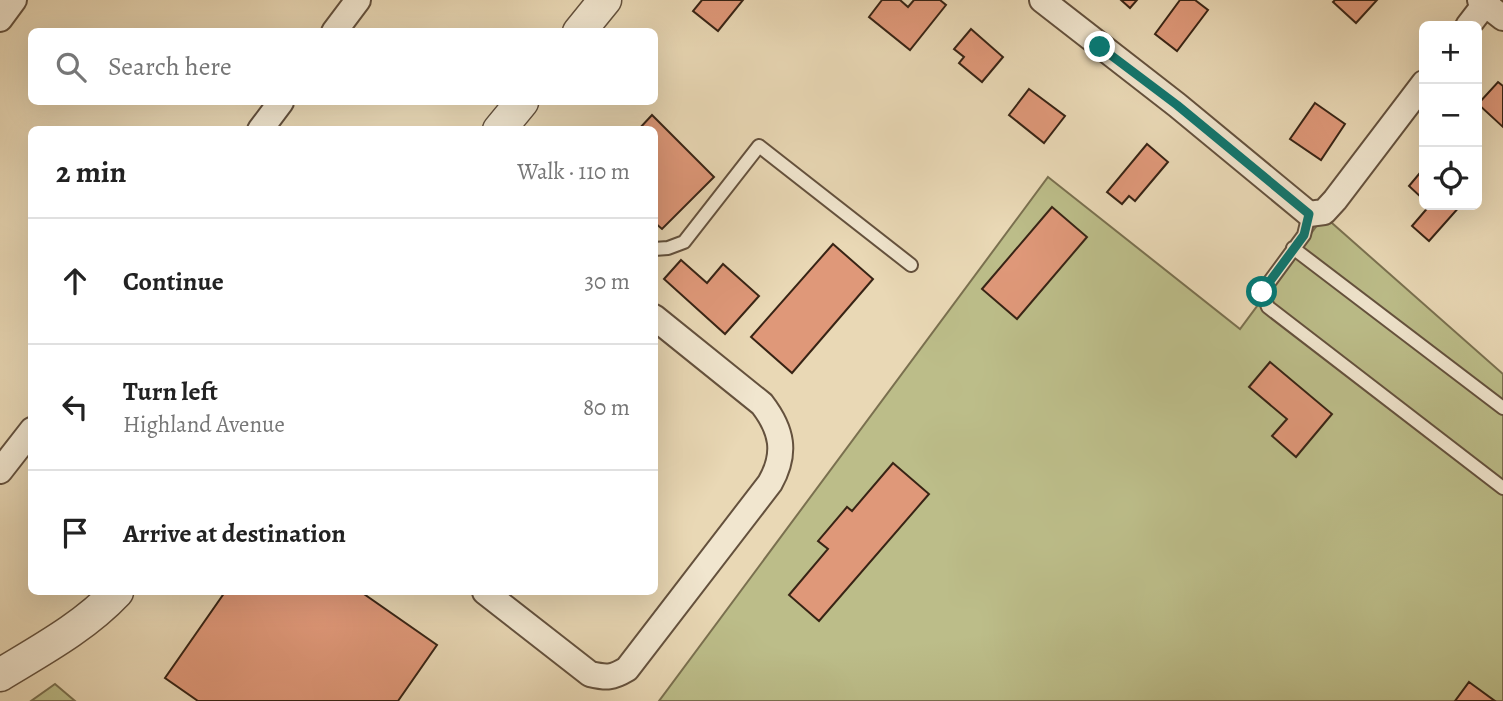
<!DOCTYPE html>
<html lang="en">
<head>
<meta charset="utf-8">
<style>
	:root { --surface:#fff; --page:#f2f2f2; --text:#222; --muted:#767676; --line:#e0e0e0 }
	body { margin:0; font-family:Alegreya,serif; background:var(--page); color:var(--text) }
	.controls { position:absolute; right:21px; top:21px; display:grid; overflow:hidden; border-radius:10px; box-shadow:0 7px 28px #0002 }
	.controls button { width:63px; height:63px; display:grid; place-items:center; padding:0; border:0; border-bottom:2px solid var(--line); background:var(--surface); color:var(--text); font:35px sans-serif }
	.stop { position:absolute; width:21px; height:21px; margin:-16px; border:5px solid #0f766e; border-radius:50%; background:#fff }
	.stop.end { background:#0f766e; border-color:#fff; box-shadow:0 2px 7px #0008 }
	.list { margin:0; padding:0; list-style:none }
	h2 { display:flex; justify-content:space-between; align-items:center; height:91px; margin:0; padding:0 28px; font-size:30px }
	h2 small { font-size:23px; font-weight:400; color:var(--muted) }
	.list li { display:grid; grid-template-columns:46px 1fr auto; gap:21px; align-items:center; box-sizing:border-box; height:126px; padding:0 28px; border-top:2px solid var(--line) }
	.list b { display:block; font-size:26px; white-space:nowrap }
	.list p { margin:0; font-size:23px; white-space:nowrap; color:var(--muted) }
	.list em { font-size:23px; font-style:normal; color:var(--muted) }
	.icon { flex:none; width:38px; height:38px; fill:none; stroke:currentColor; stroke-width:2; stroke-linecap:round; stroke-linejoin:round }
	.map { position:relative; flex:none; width:1503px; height:701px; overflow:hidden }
	.search { position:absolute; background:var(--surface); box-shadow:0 7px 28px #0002; left:28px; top:28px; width:630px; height:77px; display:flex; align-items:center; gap:18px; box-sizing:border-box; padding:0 24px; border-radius:10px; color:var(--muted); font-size:26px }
	.panel { position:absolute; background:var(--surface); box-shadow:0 7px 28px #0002; left:28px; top:126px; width:630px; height:469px; border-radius:10px }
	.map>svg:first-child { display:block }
</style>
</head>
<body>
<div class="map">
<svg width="1503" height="701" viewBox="0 0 1503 701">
	<rect width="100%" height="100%" fill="#e9d8b5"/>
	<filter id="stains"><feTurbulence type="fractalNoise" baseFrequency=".00286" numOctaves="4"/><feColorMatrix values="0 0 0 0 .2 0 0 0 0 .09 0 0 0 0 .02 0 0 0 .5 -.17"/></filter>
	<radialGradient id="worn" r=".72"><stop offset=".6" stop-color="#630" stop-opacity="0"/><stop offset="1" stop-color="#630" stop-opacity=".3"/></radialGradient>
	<path fill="#bcbd89" stroke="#7a704f" stroke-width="2" d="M1048 177 1240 329 1324 216 1503 374V701H659Z
		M55 684 75 701H31Z"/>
	<path fill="#df9879" stroke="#382415" stroke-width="2" d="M702 0H743L718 31 693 11Z
		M882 0H900L908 7 914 0H940L946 5 910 50 869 17Z
		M1121 0H1137L1130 8Z
		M1180 0H1195L1208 10 1177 51 1155 34Z
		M1335 0H1377L1356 23 1333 2Z
		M971 29 1003 57 982 82 959 63 964 57 954 49Z
		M1498 82 1503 86V127L1478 104Z
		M1029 89 1065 116 1044 143 1009 115Z
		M1315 103 1345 124 1321 160 1290 139Z
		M652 115 714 177 662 229 654 222V130H638Z
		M1147 144 1168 162 1135 201 1129 196 1122 204 1107 192Z
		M1424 168V200L1409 186Z
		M1430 205H1461L1429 241 1412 226Z
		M1052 207 1087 237 1017 319 982 289Z
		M833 244 873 279 792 373 751 337Z
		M681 260 707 283 723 264 759 296 725 334 664 279Z
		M1270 362 1332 414 1296 457 1272 436 1287 419 1249 387Z
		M893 463 929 494 819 621 789 595 828 549 818 541 847 507 852 511Z
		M225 592H361L437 645 398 701H198L165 678Z
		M1469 682 1495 701H1455Z"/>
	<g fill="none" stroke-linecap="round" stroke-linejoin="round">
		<g stroke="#64513d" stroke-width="16">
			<path id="service" d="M1309 214 1304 235 1262 292 1268 307 1503 488
				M1293 248 1503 408
				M654 249 668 248 684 242 759 146 911 265"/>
		</g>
		<g stroke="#64513d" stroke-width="28">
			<path id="minor" d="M1042 0 1177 105 1309 214 1324 212 1335 200 1424 83
				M1480 0 1503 18
				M0 19 14 0
				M1468 26 1488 0
				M334 32 358 0
				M260 130 281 102
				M0 471 32 430
				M485 592 590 674C607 678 612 678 627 669L770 483C787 453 782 430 762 404L654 317"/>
		</g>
		<g stroke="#64513d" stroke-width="35">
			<path id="tertiary" d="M579 32 605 0
				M499 130 522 102
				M0 675C41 650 84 627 117 592"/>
		</g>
		<use href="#service" stroke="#f1e6cf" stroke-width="12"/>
		<use href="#minor" stroke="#f1e6cf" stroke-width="24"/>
		<use href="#tertiary" stroke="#f1e6cf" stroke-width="32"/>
	</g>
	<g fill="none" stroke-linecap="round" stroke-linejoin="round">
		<path stroke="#0f766e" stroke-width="9" d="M1100 47 1177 105 1309 214 1304 235 1262 292"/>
	</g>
	<rect width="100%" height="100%" filter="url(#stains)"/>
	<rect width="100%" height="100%" fill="url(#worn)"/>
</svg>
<div class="controls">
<button>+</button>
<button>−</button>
<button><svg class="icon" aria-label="locate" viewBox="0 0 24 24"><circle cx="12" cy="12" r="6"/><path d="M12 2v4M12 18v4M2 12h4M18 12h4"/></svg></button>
</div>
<div class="stop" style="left:1262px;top:292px"></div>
<div class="stop end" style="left:1100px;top:47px"></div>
<div class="search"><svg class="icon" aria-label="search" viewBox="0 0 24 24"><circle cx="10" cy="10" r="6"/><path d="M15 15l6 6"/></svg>Search here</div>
<section class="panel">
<h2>2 min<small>Walk · 110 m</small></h2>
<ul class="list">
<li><svg class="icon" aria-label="ahead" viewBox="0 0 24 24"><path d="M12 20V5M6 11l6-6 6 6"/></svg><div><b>Continue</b></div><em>30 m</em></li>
<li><svg class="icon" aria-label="left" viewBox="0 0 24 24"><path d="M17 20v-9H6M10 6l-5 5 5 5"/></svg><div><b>Turn left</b><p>Highland Avenue</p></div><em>80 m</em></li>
<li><svg class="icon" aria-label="arrive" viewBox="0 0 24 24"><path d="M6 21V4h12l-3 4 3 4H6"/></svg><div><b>Arrive at destination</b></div></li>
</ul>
</section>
</div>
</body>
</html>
